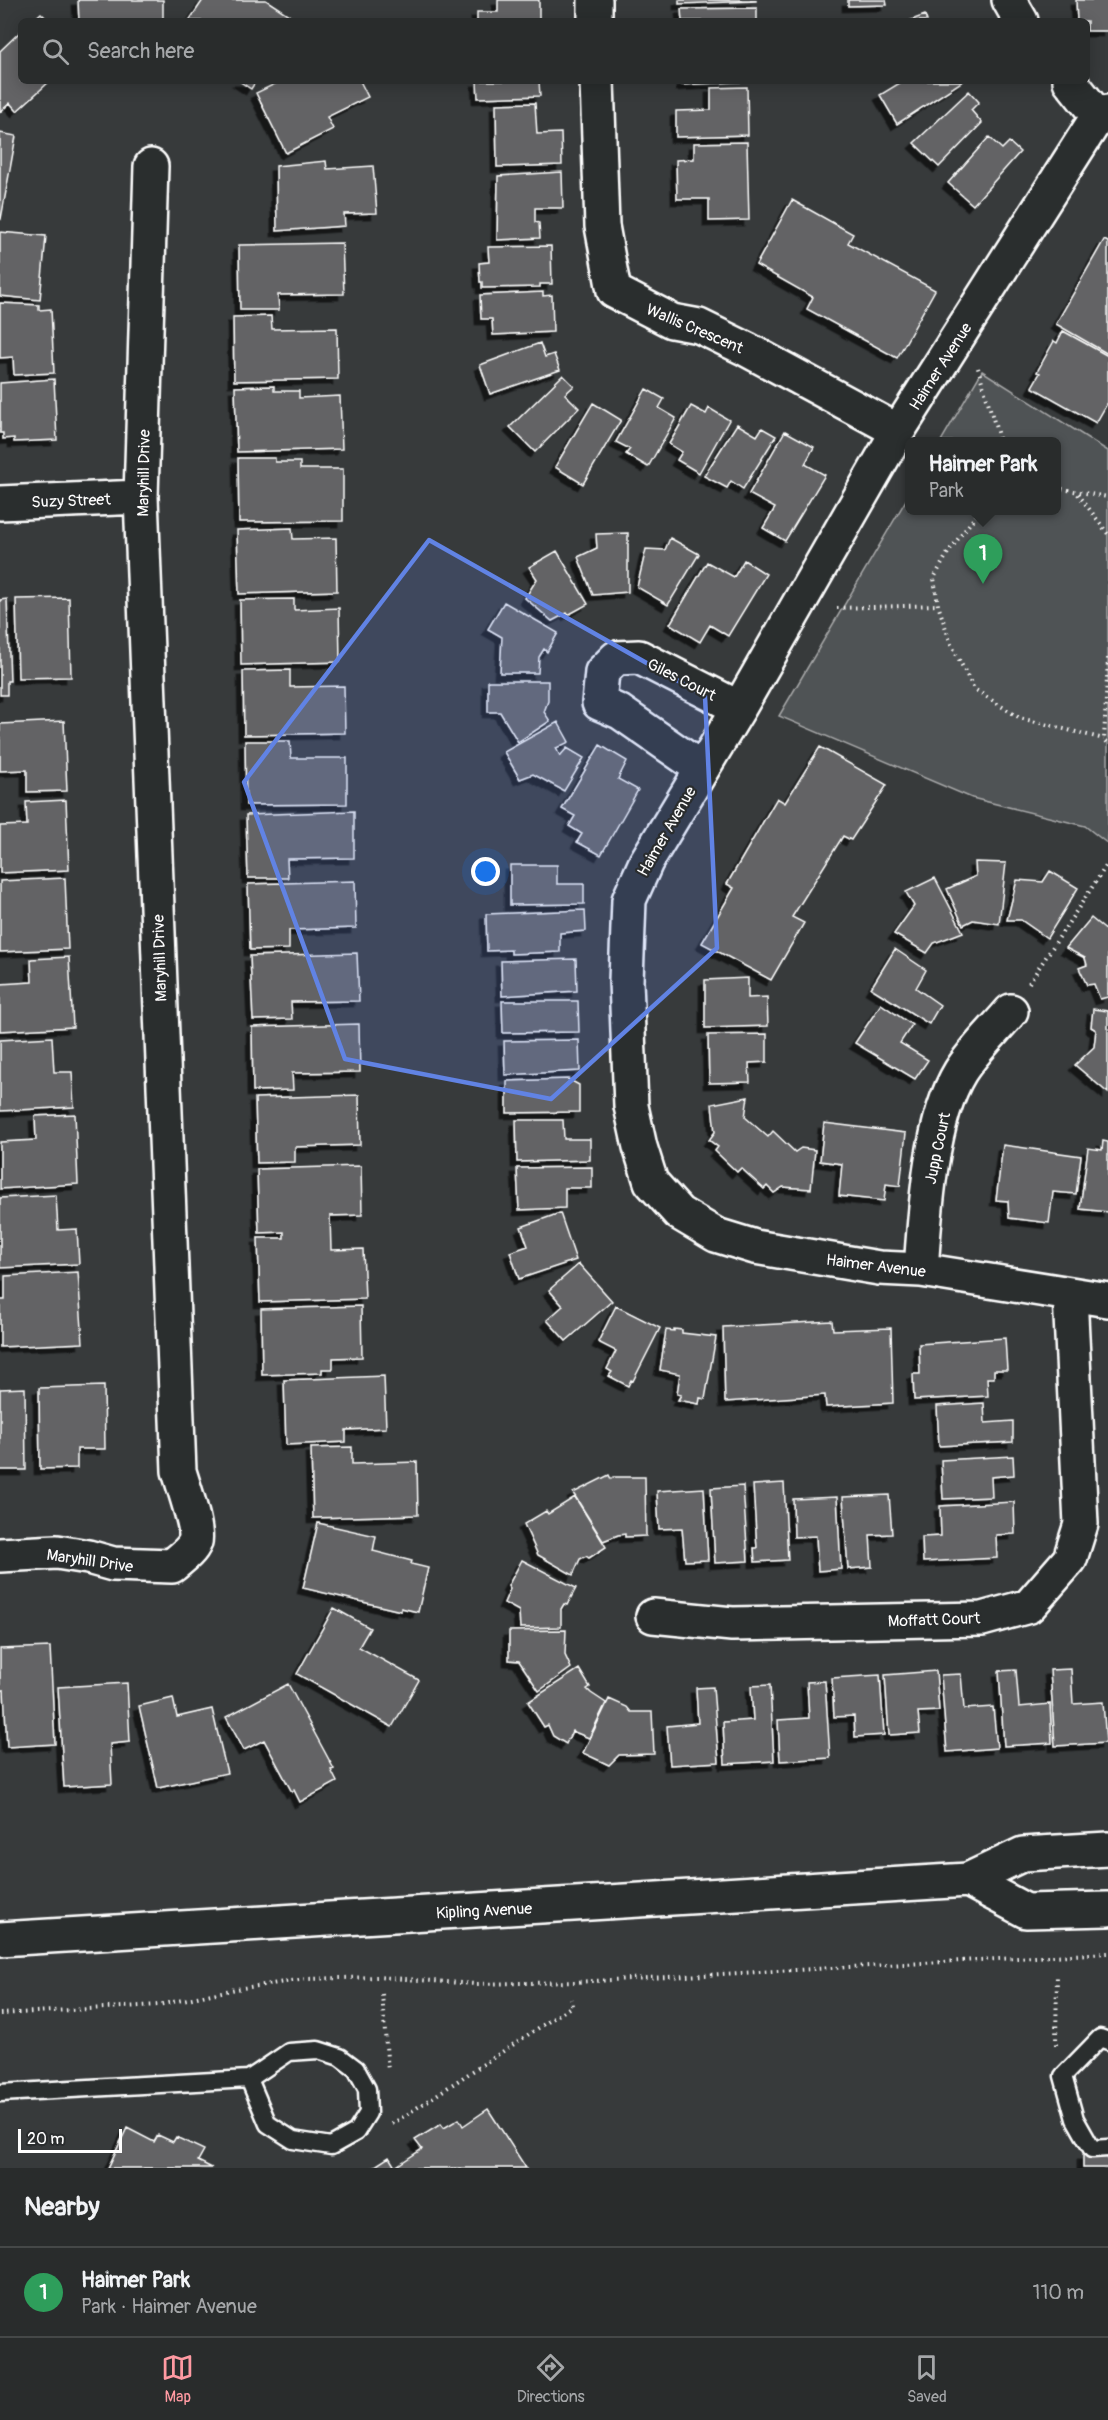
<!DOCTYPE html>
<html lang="en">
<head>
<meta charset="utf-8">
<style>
	:root { --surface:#292c2c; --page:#353838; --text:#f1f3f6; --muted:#a5a7a9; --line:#454848; --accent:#ff9aa2 }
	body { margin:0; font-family:Pangolin,sans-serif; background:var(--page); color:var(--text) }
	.scale { position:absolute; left:18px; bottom:15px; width:104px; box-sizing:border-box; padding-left:6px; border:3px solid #fff; border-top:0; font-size:16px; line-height:21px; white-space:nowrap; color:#fff; -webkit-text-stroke:4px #2a2d2e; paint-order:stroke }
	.you { position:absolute; left:486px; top:872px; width:21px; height:21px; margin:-15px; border:4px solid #fff; border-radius:50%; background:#1a73e8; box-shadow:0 0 0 9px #1a73e833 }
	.badge { display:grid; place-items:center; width:39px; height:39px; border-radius:50%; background:var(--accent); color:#fff; font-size:20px; font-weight:700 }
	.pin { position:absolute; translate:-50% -50px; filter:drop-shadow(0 2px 3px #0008) }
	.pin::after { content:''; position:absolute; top:32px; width:21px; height:18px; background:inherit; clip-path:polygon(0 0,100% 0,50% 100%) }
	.popup { position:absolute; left:905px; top:437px; width:156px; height:78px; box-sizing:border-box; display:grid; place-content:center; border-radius:9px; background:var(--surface); filter:drop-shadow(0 2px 4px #0005); font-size:20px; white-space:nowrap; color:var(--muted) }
	.popup b { font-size:22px; color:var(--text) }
	.popup::after { content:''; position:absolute; left:50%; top:100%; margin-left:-12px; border:12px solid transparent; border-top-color:var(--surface) }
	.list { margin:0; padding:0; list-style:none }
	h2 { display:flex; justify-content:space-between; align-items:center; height:78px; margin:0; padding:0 24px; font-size:26px }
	h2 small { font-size:20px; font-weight:400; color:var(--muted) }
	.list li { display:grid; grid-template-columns:39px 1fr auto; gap:18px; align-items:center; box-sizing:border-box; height:90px; padding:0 24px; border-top:2px solid var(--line) }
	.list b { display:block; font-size:22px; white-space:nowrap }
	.list p { margin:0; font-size:20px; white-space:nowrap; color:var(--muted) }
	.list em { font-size:20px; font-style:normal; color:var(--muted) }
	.icon { flex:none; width:33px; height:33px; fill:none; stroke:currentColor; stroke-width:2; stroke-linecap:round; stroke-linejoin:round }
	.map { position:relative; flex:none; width:1108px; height:2168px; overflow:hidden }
	.search { position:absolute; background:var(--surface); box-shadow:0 3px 15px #0003; left:18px; right:18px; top:18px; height:66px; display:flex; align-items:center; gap:15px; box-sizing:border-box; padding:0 21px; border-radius:9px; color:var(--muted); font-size:22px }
	.sheet { height:168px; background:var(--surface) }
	nav { display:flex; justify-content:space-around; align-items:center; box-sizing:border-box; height:84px; border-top:2px solid var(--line); background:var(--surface); font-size:16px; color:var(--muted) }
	nav a { display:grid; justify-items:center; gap:3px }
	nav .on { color:var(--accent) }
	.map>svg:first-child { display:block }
</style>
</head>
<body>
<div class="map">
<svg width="1108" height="2168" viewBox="0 0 1108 2168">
	<defs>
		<filter id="shadow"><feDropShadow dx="-5.5" dy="5.5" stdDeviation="0" flood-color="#0009"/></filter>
	</defs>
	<rect width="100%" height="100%" fill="#373a3b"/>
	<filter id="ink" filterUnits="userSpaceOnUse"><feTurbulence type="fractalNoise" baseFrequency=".0167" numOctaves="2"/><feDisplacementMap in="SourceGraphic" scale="12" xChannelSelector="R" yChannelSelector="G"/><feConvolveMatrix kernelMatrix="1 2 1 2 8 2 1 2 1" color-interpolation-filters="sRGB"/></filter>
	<g filter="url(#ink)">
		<path fill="#505354" stroke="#a8a9aa" stroke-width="1.5" d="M982 371 1108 451V844L1085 826 972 798 779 716 909 495 910 510H1056V442L941 441Z"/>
		<path fill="#636465" stroke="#fff" stroke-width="1.5" filter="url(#shadow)" d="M78 0H163V21H79Z
			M203 0H266L295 19 294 21H189Z
			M498 0H539V21H477V12H498Z
			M679 0H756V1L679 4Z
			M848 0H886L887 5 848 6Z
			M1076 0H1108V31H1087V21H1077Z
			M757 8V21H682L681 9Z
			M41 13 49 21H32Z
			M925 15 927 21H909Z
			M21 31V81H50L17 111 10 103 0 112V51Z
			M239 81H256L251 89Z
			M281 81H360L368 97 327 117 333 129 286 153 256 93Z
			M477 81H539L540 96 478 98Z
			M682 81H754L682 85Z
			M903 81H963L897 124 880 95Z
			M747 87 748 135 676 137V111L711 110V88Z
			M969 91 979 102 971 110 982 123 939 167 914 143Z
			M535 103 537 134 561 133 562 165 497 167 496 104Z
			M0 133 16 136 1 219 0 218Z
			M989 137 1002 149 1009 142 1020 152 973 205 948 183Z
			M747 142 749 220 709 221V199H677L676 160 694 159V143Z
			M326 161 327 169 373 166 377 213 344 214 345 226 277 231 276 166Z
			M562 172 563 208H535V222L539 223 540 238 497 240 498 176Z
			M792 200 853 234 848 243 935 290 897 358 807 309 813 297 756 265Z
			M0 232 46 236 40 300 0 296Z
			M1104 240 1108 242V354L1056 324Z
			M342 243 344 294 278 295 279 310H240L239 245Z
			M551 246 552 284H540V287L482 288V282H480L479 263 489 262 488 247Z
			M543 292V296L552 295 553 332 493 335 492 319H481L480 295Z
			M0 303 39 305V310L51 309 54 373 14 375 13 357 0 358Z
			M271 316 272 329 337 328 338 379 234 381 233 317Z
			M1063 331 1108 356V402L1096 423 1032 387 1040 373 1037 372 1054 341 1057 343Z
			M540 343 545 357 554 354 560 370 490 394 480 365Z
			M563 375 574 386 565 394 579 408 535 452 510 427Z
			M54 379 57 440 14 442V438L3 439V433H0V383Z
			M274 386V391H299V398L340 396 342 449 237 452 235 387Z
			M646 389 664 399 659 408 676 418 648 467 626 454 630 449 616 442Z
			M593 403 621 420 583 484 555 467Z
			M691 406 706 414 709 408 729 420 699 473 677 460 682 452 669 444Z
			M737 424 757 436 762 428 776 436 743 489 731 481 727 488 704 476Z
			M785 431 814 447 805 464 825 475 785 541 763 528 775 508 749 494Z
			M238 458H275V462H300V469H343V521L239 522Z
			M292 528 293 539 336 538 337 591 239 594 237 530Z
			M628 533V592L593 595 578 557 597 548 596 534Z
			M670 538 699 554 668 605 637 587 646 549 665 550Z
			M557 551 588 604 568 615 567 613 552 621 525 598 537 579 529 567Z
			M744 560 766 574 728 636 710 625 700 642 670 624 707 562 734 577Z
			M69 598 71 677 18 678 16 599Z
			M7 599 10 681H7V695H0V600Z
			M294 599V610L339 608 340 662 241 665 240 600Z
			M504 602 558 633 547 652 544 649 539 657 538 673H500L502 637 488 629Z
			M290 670V687L344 686 345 733 244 735 243 671Z
			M488 681H548V701L544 712 550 721 518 742 500 712H488Z
			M64 721 67 791 27 792V770L0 771V724Z
			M558 722 569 742 556 748 560 756 567 748 584 758 564 791 533 774 520 779 504 752Z
			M245 741H290L291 758H347V804L246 805Z
			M600 745 627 761 618 779 638 790 601 855 577 842 582 834 569 826 575 816 562 809Z
			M820 747 887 785 851 840 843 836 792 917 804 923 771 980 702 943 734 888 727 884 777 798 785 803Z
			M66 800 69 870 0 873V826L27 825 26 802Z
			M354 811V858L287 859 288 878H248L246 815Z
			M975 862 1006 863 999 924 973 920 963 925 947 889 976 876Z
			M510 865H557V884H584V904L510 905Z
			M1050 871 1078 888 1047 938 1021 920H1007L1017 880 1043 882Z
			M65 878 68 949 0 952V881Z
			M935 878 963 932 934 943 927 953 894 934 914 906 906 892Z
			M355 881 356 928 289 930V949L250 950 248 884Z
			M585 910 586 931 560 933V952L511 954V950L487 951 486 914Z
			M1091 918 1108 932V997L1100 999 1094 984 1087 985 1079 968 1087 965 1085 958 1066 948Z
			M895 949 926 970 916 988 940 1005 929 1024 871 988Z
			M357 953 359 1001 291 1002 292 1019 253 1020 250 956Z
			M69 957 73 1027 0 1031V984L32 982 31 959Z
			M576 959 577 991 502 996 501 961Z
			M748 978V998L767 997 768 1026 705 1028V980Z
			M502 1001H578L579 1032 503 1033Z
			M881 1004 912 1025 900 1043 928 1060 915 1079 855 1043Z
			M1093 1009 1108 1011V1093L1075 1065 1094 1047 1096 1030 1091 1027Z
			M359 1024 360 1072 292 1073 293 1090 253 1091 252 1027Z
			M767 1034V1062L749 1063 750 1082 709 1083 708 1035Z
			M52 1037 54 1072H72L74 1107 0 1111V1040Z
			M579 1040 580 1071 505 1075 504 1041Z
			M568 1079 579 1085V1112L507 1113V1081Z
			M359 1095 360 1145 295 1147V1162L257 1163 255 1098Z
			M748 1097 745 1117 768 1137 773 1131 795 1152 801 1148 815 1150 811 1189 783 1187 774 1193 767 1186 764 1189 741 1168 737 1172 715 1151 718 1147 709 1140 715 1132 712 1104Z
			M75 1114 78 1184 0 1189V1142L36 1140 35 1116Z
			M516 1120H563L564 1139H590V1160L517 1162Z
			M824 1123 906 1133 900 1186 886 1184 884 1201 839 1196 842 1164 820 1161Z
			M1103 1141 1108 1142V1212L1080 1209 1088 1148 1102 1150Z
			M1003 1145 1081 1156 1076 1194 1053 1192 1049 1223 1009 1218 1008 1201 996 1200Z
			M361 1166 362 1215 330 1216 331 1250 363 1249 365 1299 260 1302 258 1238H284V1232L259 1233 257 1169Z
			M592 1167V1188H565V1208L519 1210 517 1168Z
			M56 1195 58 1230 77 1229 79 1264 0 1268V1198Z
			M560 1213 576 1260 519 1279 510 1252 528 1246 521 1227Z
			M579 1264 612 1301 566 1341 547 1320 563 1306 549 1290Z
			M78 1272 83 1343 0 1347V1300H5V1276Z
			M361 1306 362 1357 333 1358V1369H322V1373L262 1375 261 1309Z
			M616 1306 660 1328 633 1381 631 1380 628 1386 609 1376 612 1372 607 1369 616 1351 598 1342Z
			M832 1321 833 1330 891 1328 893 1403 826 1407 825 1395 725 1402 723 1327Z
			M674 1329 682 1330V1333L716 1337 705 1399 700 1398 699 1404 678 1400 681 1395 677 1394 680 1374 660 1370 666 1330 674 1331Z
			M1005 1338 1007 1370H994V1378H987L988 1396 914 1400 913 1374H920L919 1344Z
			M384 1376 386 1428 346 1430V1442L286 1445 284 1380Z
			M104 1386 105 1449H77V1468L40 1469 39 1388Z
			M25 1388 26 1470H0V1389Z
			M984 1403 985 1423 1013 1421V1442L939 1446 937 1406Z
			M352 1447V1464L417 1462 418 1515 313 1518 311 1448Z
			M1013 1456 1014 1475 991 1477 992 1497 943 1499 941 1460Z
			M609 1475 611 1479 613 1477H645L646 1536 625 1537V1534L618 1535 603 1541 573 1493Z
			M784 1483 788 1560 755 1562 754 1548H757L753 1485Z
			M743 1486 748 1561 715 1563 711 1488Z
			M704 1488 708 1560 685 1561 682 1528 659 1529 657 1491Z
			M889 1495 892 1534 870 1535 872 1567 848 1569 843 1497Z
			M575 1497 606 1547 589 1558 586 1556 580 1559 573 1575 538 1555 524 1524 546 1511 548 1514Z
			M837 1497 841 1569 818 1571 816 1536 794 1537 793 1499Z
			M1014 1502 1015 1534 996 1535 997 1558 923 1562 922 1537 941 1536 940 1506Z
			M318 1523 376 1536 373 1551 412 1561 411 1564 428 1568 418 1612 401 1608V1611L303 1588Z
			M522 1560 576 1588 567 1605 564 1604 561 1609V1627L520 1628 519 1611 504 1603 510 1589 508 1586Z
			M334 1608 370 1628 359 1647 419 1680 392 1727 297 1674Z
			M566 1630 565 1655 571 1668 539 1691 519 1661 509 1660V1631Z
			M50 1647 55 1744 7 1747 4 1690H0V1649Z
			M579 1669 590 1687 587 1689 591 1693 606 1703 589 1738 572 1731 566 1744 553 1736 548 1725 544 1727 528 1702Z
			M1071 1669 1073 1704 1103 1702 1106 1743 1055 1746 1050 1670Z
			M1016 1670 1019 1707 1050 1704 1052 1743 1004 1746 999 1671Z
			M936 1671 939 1711 918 1712 920 1733 889 1735 885 1675Z
			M961 1674 964 1709 993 1707 997 1748 947 1752 941 1675Z
			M880 1675 884 1735 855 1737 854 1716 834 1717 832 1678Z
			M825 1681 830 1758 780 1761 778 1720 809 1718 807 1682Z
			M127 1683 130 1742 110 1744 112 1784 64 1787 58 1687Z
			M288 1684 334 1769 331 1770 337 1782 300 1802 294 1790 292 1792 264 1740 244 1750 226 1717Z
			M770 1685 774 1761 725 1764 723 1722 753 1720 751 1686Z
			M713 1687 719 1762 670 1765 667 1726 698 1723 696 1688Z
			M173 1698 177 1717 212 1709 227 1773 158 1788 139 1706Z
			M609 1699 627 1707 631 1712H652L654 1754 619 1755 609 1765 583 1753Z
			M488 2109 526 2168H372L389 2157 395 2167 422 2149 415 2140 441 2124 444 2128 459 2119 463 2126Z
			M127 2128 154 2142 158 2135 173 2142 176 2137 204 2150 198 2161 212 2168H108Z
			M1108 2154V2168H1083V2155Z"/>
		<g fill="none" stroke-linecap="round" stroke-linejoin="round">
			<g stroke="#fff" stroke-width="21">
				<path id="service" d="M1108 2041 1100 2038 1063 2076 1075 2119 1092 2149 1108 2148
					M0 2093 249 2079 289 2052 318 2050 340 2057 356 2069 367 2089 368 2113 356 2132 331 2146 293 2140 268 2124 249 2079"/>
			</g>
			<g stroke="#fff" stroke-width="38">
				<path id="minor" d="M595 0V21
					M1009 0 1021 21
					M597 81 602 226 614 291 672 321 699 326 746 349 898 431
					M1070 81 1098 116
					M1108 112 1098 116 898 431 739 708 646 862 629 900 626 981 631 1106 640 1147 651 1182 679 1213 716 1235 755 1247 879 1268 921 1270 1108 1300
					M0 503 141 497
					M702 769 620 712 599 703 602 672 616 658 639 657 739 708
					M921 1270C925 1213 930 1121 960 1072 973 1051 995 1030 1011 1011
					M0 1555 57 1552 88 1557 113 1564 172 1566C180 1559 191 1552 195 1542 199 1530 183 1485 179 1471L141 497 151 166
					M653 1616 732 1624 982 1619 1029 1606 1070 1559 1081 1524 1070 1295"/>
			</g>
			<g stroke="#fff" stroke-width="38">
				<path id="secondary" d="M968 1880 1026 1911 1108 1909
					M0 1939 968 1880 1023 1854 1108 1849"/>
			</g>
			<path stroke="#fff" stroke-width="4" stroke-dasharray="1.5 4.5" stroke-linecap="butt" d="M978 368 1000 442
				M1056 488 1108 497
				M1078 494 1108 534
				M980 510 949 551 934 578 938 605 951 644 974 689 1020 718 1104 739
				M837 608 938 605
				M1108 658 1104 739 1108 743
				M1029 983 1108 863
				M382 1994 388 2071
				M0 2014 158 2005 236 1989 306 1979 377 1977 475 1984 575 1982 1108 1953
				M1056 2045 1057 1973
				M392 2124 572 2006 571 1999"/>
			<use href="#service" stroke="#2a2d2e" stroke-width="16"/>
			<use href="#minor" stroke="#2a2d2e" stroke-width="33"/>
			<use href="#secondary" stroke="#2a2d2e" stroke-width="33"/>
		</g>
	</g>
	<path fill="#6183e4" fill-opacity="0.2" stroke="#6183e4" stroke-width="4.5" stroke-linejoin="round" d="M429 540 705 696 717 948 551 1099 345 1059 244 782Z"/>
	<g text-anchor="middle" stroke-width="4.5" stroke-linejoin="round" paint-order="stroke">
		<g font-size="16" fill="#fff" stroke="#2a2d2e">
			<text transform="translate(695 328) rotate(23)" y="6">Wallis Crescent</text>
			<text transform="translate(940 366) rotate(-57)" y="6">Haimer Avenue</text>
			<text transform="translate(143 473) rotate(-89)" y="6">Maryhill Drive</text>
			<text transform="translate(71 500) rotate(-2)" y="6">Suzy Street</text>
			<text transform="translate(682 679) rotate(27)" y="6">Giles Court</text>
			<text transform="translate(666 831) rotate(-60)" y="6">Haimer Avenue</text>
			<text transform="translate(159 958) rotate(-92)" y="6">Maryhill Drive</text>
			<text transform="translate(937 1148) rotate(-78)" y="6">Jupp Court</text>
			<text transform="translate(876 1265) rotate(7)" y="6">Haimer Avenue</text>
			<text transform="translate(90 1560) rotate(8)" y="6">Maryhill Drive</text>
			<text transform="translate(934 1619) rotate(-2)" y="6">Moffatt Court</text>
			<text transform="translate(484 1910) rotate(-3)" y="6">Kipling Avenue</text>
		</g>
	</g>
</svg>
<div class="scale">20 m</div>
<div class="you"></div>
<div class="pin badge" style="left:983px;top:584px;background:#2e9e5b">1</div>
<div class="popup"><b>Haimer Park</b>Park</div>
<div class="search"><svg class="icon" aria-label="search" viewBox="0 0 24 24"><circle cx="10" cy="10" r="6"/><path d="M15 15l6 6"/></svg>Search here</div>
</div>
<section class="sheet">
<h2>Nearby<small></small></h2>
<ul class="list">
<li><span class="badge" style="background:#2e9e5b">1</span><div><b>Haimer Park</b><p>Park · Haimer Avenue</p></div><em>110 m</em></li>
</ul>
</section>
<nav>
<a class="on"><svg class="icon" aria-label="map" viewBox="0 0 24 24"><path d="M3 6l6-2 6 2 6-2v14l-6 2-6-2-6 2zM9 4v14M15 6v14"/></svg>Map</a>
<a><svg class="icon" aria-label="directions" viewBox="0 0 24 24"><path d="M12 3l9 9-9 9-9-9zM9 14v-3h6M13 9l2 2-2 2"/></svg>Directions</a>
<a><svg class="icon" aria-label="saved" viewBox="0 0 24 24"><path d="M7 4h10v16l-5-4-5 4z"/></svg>Saved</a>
</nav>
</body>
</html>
